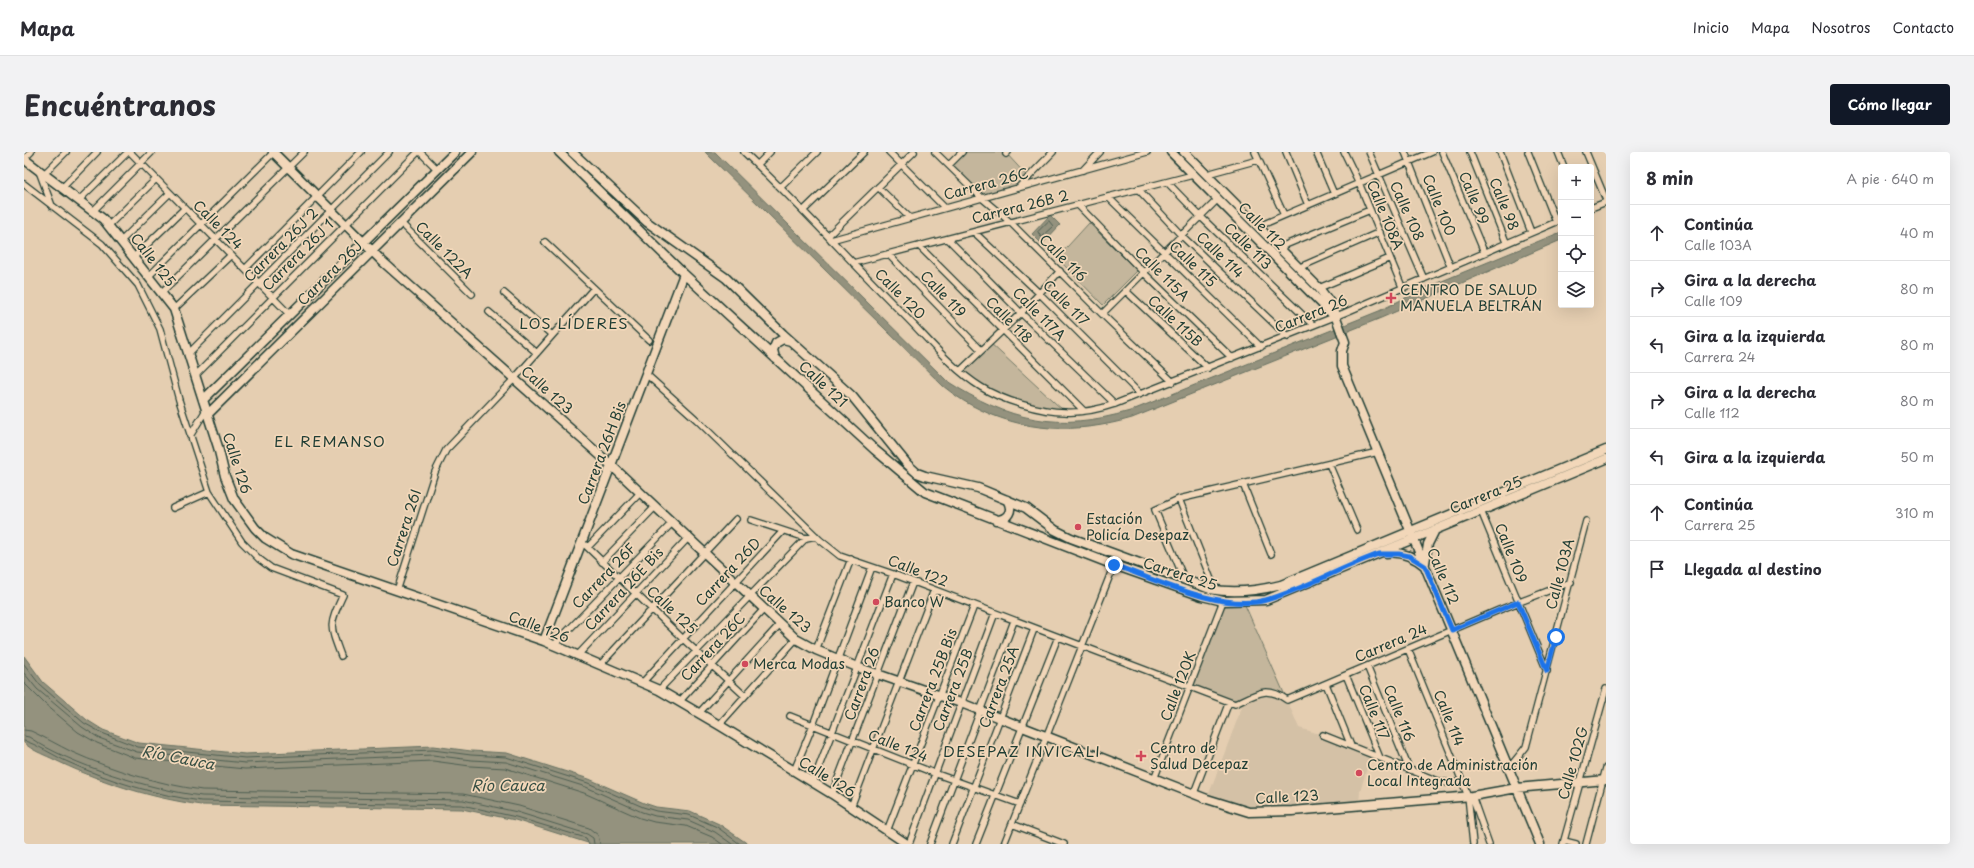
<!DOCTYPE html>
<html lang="es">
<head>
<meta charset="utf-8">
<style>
	:root { --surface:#fff; --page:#f2f2f3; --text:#2b2b33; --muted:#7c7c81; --line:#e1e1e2; --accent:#111827 }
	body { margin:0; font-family:"Playpen Sans",sans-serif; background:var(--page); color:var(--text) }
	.controls { position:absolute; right:12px; top:12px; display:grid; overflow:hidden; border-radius:4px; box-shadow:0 4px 16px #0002 }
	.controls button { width:36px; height:36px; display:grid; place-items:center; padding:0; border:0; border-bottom:1px solid var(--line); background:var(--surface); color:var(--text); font:20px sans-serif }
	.stop { position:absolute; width:12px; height:12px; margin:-9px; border:3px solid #1a73e8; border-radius:50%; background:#fff }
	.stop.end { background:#1a73e8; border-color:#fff; box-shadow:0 1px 4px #0008 }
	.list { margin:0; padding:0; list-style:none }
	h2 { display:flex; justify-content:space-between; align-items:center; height:52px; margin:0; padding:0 16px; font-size:17px }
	h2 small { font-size:13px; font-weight:400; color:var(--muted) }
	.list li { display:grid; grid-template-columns:26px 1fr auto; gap:12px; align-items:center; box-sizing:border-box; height:56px; padding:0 16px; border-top:1px solid var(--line) }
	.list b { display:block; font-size:15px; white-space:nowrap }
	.list p { margin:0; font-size:13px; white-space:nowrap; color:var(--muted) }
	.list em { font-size:13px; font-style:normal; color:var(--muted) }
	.icon { flex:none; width:22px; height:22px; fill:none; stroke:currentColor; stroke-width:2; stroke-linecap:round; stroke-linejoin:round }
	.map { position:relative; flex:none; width:1582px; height:692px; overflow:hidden; border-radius:4px }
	header { display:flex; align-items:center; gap:24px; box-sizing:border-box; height:56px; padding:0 20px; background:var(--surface); border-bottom:1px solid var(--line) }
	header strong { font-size:19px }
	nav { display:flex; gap:22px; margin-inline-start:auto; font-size:14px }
	.intro { display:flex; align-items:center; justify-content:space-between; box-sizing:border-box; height:96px; padding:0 24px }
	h1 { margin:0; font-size:28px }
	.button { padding:10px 18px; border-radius:4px; background:var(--accent); color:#fff; font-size:14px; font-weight:700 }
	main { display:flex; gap:24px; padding:0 24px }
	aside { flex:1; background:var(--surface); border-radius:4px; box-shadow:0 4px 16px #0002 }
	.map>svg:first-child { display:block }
</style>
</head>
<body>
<header>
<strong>Mapa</strong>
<nav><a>Inicio</a><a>Mapa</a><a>Nosotros</a><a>Contacto</a></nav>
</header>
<div class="intro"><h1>Encuéntranos</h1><a class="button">Cómo llegar</a></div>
<main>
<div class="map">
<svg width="1582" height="692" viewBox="0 0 1582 692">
	<rect width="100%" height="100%" fill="#e5ceb1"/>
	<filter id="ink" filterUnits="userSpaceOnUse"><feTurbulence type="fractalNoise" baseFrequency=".025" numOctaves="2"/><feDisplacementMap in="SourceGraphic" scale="8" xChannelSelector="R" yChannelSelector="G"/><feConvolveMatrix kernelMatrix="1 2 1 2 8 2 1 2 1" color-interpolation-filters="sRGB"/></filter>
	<g filter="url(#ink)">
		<path fill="#d4c1a6" d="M1245 539 1263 548 1275 576 1299 583 1347 602 1336 640 1335 652 1247 661 1183 647 1218 555 1211 552Z"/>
		<path fill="#c4b69c" stroke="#727a68" d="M938 0H981L1004 25 995 36 959 47 925 13Z
			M1065 71 1113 119 1079 153 1033 106Z
			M965 190 1041 260 1014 256 957 236 936 219Z
			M1198 452 1221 453 1263 548 1245 539 1211 552 1166 535Z"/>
		<path fill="#94927e" stroke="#657060" d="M681 0H691L923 229C985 269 1034 280 1106 259L1355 159 1401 136 1537 80V88L1357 166 1108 266C1053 282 999 281 947 253 937 248 928 241 919 234Z
			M1026 63 1036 73 1018 92 1008 82Z
			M0 504 19 530 63 568 79 578 115 591 221 602 409 594 447 599 483 601 565 627 620 651 632 655 666 659 695 672 724 692H567L491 668 438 657 177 653C126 646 73 629 27 606 18 602 8 598 0 591Z"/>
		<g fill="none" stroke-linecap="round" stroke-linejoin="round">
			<path stroke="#4e5f52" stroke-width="1" d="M1025 69 1029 74 1017 85 1014 80Z
				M0 512 16 533 60 571 78 581 114 595 221 606 409 598 447 603 482 605 564 631 619 655 632 659 665 663 693 675 716 692
				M0 521 13 537 58 575 75 586 113 600 221 611 409 603 447 608 482 610 562 635 618 660 631 664 664 668 691 680 708 692
				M0 531 21 552 54 580 73 591 111 606 221 617 409 609 446 614 481 616 560 641 616 666 630 670 662 674 688 685 698 692
				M0 578 7 579C20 585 34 593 48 600 88 618 134 632 178 638L439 642 495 654 565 676 574 683 576 692
				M0 584 5 585C46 613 128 638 178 644L439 648 493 660 563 682 569 686 570 692
				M0 589C9 590 34 606 44 610 85 629 132 643 177 649L438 653 492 665 562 686 565 692"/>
			<g stroke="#1f3d34" stroke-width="8">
				<path id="street" d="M106 0 266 163
					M396 0 413 17
					M720 0C776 53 827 110 882 165 905 188 928 217 957 235 977 248 1017 260 1041 260 1057 261 1076 257 1091 252L1320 161 1537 68
					M865 0 921 56
					M911 0 959 47 986 70 1078 162 1149 230
					M1231 0 1260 63
					M1262 0 1284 53
					M1292 0 1310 42
					M1320 0 1335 31 1379 137
					M1345 0 1400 127
					M1381 0 1427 116
					M1418 0 1460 100
					M1446 0 1482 90
					M1476 0 1507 80
					M1504 0 1532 70
					M1534 0 1540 15
					M1562 0 1582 48
					M982 2 984 0
					M0 7 7 0
					M733 13 746 0
					M925 13 938 0
					M1059 18 1076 0
					M15 19 28 54
					M21 21 42 0
					M1183 22 1234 8
					M1143 30 1176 64 1289 173
					M0 32 78 92 114 133 136 177 155 248 185 340 218 390 235 407 247 416 319 443C305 474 305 472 317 504
					M757 35 793 0
					M854 35 886 66
					M995 35 1029 0
					M38 36 73 0
					M1114 37 1157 83 1264 185
					M1084 45 1237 195
					M55 48 104 0
					M1054 53 1120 121 1208 206
					M1567 56 1582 50
					M780 58 840 0
					M69 59 128 0
					M376 70 448 142
					M85 73 132 27
					M1233 75 1408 0
					M950 80 1015 141 1116 242
					M804 84 890 0
					M924 87 997 161 1091 252
					M807 88 1123 0
					M97 89 146 41
					M521 90 625 188
					M895 94 1059 258
					M1254 96 1346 58
					M864 102 957 198
					M110 105 161 56
					M829 111 1169 23
					M1274 116 1356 80
					M221 117 337 0
					M125 124 250 0
					M1295 136 1366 106
					M1102 139 1184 216
					M138 140 280 0
					M480 141 528 183
					M150 157 207 103
					M465 160 513 201
					M1078 162 1194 47
					M164 202 365 0
					M936 219 997 161 1036 119
					M622 222 673 268 796 388 816 404 869 422 1211 552C1232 542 1242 533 1263 548L1475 458 1547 430
					M171 224 394 0
					M166 284 182 258
					M1305 312 1333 378
					M1219 332 1247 402
					M1155 347 1188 430
					M149 356 185 340
					M1457 359 1523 519
					M727 368 782 386 792 384
					M558 390 658 486 721 544
					M564 395 616 341
					M578 410 631 355
					M1161 429 1131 358 1155 347 1354 300
					M373 439 411 320 422 298 490 227 570 136
					M529 494 648 371
					M1384 497 1444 644 1449 692
					M792 498 827 407
					M553 504 664 386
					M576 513 712 367
					M1343 514 1385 617
					M1322 523 1356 606
					M618 531 759 379
					M1302 532 1327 594
					M635 538 782 386
					M655 550 740 457
					M675 561 756 472
					M766 564 910 621 996 652
					M695 573 772 487
					M1299 583 1414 629 1425 631 1438 630
					M1485 616 1502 595 1562 369
					M770 619 789 573 848 415
					M1130 627 1199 449
					M789 630 869 422
					M1170 641 1205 550
					M808 642 889 430
					M1448 644 1465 692
					M827 655 910 438
					M988 672 1040 692
					M863 679 950 454
					M1540 689 1552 692
					M885 692 971 461
					M906 692 990 469
					M928 692 1010 477
					M952 692 1034 485
					M980 692 1090 413
					M1539 692 1582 537
					M1562 692 1582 616"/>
			</g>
			<g stroke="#1f3d34" stroke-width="11">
				<path id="secondary" d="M249 0 358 109 587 313 772 487 792 498 833 515 937 551 1183 647 1225 660 1268 659 1448 644 1493 636 1582 628
					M535 0 660 122 851 298 901 340 1090 413 1178 444 1199 449 1242 448 1582 307
					M548 0 623 70 702 126 759 182 828 244 883 312 893 321 901 324 954 336 1002 356 1031 378 1047 386 1186 437C1210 442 1233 439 1257 433L1582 298
					M1147 0 1310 164
					M1160 0 1295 136 1307 152 1321 190 1318 199V214L1516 692
					M0 7 79 67 150 157 194 295 201 324 210 347 231 376 241 386 267 402 520 489 635 538 695 573 808 642 883 692
					M751 206 749 198 752 191 759 187 767 189
					M179 248 431 0
					M183 263 448 0
					M972 368C984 368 990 358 983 348
					M1362 401C1377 399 1390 405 1401 414
					M1401 411 1404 392 1411 378
					M520 489 660 122"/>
			</g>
			<use href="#street" stroke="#f2d7b9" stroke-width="5.5"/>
			<use href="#secondary" stroke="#f2d7b9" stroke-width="8"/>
		</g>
	</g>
	<g fill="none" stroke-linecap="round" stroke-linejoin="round" filter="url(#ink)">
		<path stroke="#1a73e8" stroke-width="5" d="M1090 413C1132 428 1198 460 1242 448 1281 437 1317 415 1355 402H1375L1385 404 1401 414 1428 478 1494 450 1523 519 1532 485"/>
	</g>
	<g fill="#d1495b" stroke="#f2d7b9" stroke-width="1.5">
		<path d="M1365 140h4v4h4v4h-4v4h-4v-4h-4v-4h4z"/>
		<circle cx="1054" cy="375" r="4"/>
		<circle cx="852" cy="450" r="4"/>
		<circle cx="721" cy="512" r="4"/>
		<path d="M1115 598h4v4h4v4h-4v4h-4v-4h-4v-4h4z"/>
		<circle cx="1335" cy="621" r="4"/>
	</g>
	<g text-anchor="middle" stroke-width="3.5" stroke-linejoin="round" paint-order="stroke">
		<g font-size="14" fill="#1f3d34" stroke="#f2d7b9">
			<text transform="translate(962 32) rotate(-15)" y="5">Carrera 26C</text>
			<text transform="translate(1450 46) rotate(67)" y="5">Calle 99</text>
			<text transform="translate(1480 52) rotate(68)" y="5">Calle 98</text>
			<text transform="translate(1415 53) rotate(68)" y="5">Calle 100</text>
			<text transform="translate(996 55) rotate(-14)" y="5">Carrera 26B 2</text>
			<text transform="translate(1383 59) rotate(66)" y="5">Calle 108</text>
			<text transform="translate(1361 63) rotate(68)" y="5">Calle 108A</text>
			<text transform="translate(194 73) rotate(45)" y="5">Calle 124</text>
			<text transform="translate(1238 74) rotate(45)" y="5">Calle 112</text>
			<text transform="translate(257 93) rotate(-45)" y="5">Carrera 26J 2</text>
			<text transform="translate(1224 94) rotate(44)" y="5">Calle 113</text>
			<text transform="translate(420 98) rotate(45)" y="5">Calle 122A</text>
			<text transform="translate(274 103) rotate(-45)" y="5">Carrera 26J 1</text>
			<text transform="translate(1196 103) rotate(44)" y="5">Calle 114</text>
			<text transform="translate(1039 106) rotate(45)" y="5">Calle 116</text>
			<text transform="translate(129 108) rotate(52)" y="5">Calle 125</text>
			<text transform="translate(1169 112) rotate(44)" y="5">Calle 115</text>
			<text transform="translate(306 121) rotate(-45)" y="5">Carrera 26J</text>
			<text transform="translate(1138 122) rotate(45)" y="5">Calle 115A</text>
			<text transform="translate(876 142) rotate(45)" y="5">Calle 120</text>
			<text transform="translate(919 142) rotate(46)" y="5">Calle 119</text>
			<text transform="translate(1042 151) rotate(45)" y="5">Calle 117</text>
			<text transform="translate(1015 162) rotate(45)" y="5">Calle 117A</text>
			<text transform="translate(1287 162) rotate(-22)" y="5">Carrera 26</text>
			<text transform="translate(985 168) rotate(45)" y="5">Calle 118</text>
			<text transform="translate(1151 169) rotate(43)" y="5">Calle 115B</text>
			<text transform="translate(799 232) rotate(43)" y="5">Calle 121</text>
			<text transform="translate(523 238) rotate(42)" y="5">Calle 123</text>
			<text transform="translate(578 301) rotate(-69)" y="5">Carrera 26H Bis</text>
			<text transform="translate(213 311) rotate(72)" y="5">Calle 126</text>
			<text transform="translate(1462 343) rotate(-22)" y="5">Carrera 25</text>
			<text transform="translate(380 376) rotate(-72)" y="5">Carrera 26I</text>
			<text transform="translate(1487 401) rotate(68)" y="5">Calle 109</text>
			<text transform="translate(894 419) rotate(21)" y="5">Calle 122</text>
			<text transform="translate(704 420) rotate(-47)" y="5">Carrera 26D</text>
			<text transform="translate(1156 422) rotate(18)" y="5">Carrera 25</text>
			<text transform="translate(1536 422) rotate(-75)" y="5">Calle 103A</text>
			<text transform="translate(580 424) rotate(-46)" y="5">Carrera 26F</text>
			<text transform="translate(1419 424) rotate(67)" y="5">Calle 112</text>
			<text transform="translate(600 437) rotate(-47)" y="5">Carrera 26E Bis</text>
			<text transform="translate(761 457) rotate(41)" y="5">Calle 123</text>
			<text transform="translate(648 458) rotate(43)" y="5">Calle 125</text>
			<text transform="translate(515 475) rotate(21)" y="5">Calle 126</text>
			<text transform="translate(1367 491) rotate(-23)" y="5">Carrera 24</text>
			<text transform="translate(689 495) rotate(-47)" y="5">Carrera 26C</text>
			<text transform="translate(909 528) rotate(-69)" y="5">Carrera 25B Bis</text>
			<text transform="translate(838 532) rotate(-70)" y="5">Carrera 26</text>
			<text transform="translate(1154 534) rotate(-69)" y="5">Calle 120K</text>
			<text transform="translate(975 535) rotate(-69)" y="5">Carrera 25A</text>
			<text transform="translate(929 538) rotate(-69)" y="5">Carrera 25B</text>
			<text transform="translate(1350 560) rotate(68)" y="5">Calle 117</text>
			<text transform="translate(1375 561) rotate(68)" y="5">Calle 116</text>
			<text transform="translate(1425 566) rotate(68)" y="5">Calle 114</text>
			<text transform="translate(874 594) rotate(22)" y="5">Calle 124</text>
			<text transform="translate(1549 611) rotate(-74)" y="5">Calle 102G</text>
			<text transform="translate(803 625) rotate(32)" y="5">Calle 126</text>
			<text transform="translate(1263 645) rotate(-3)" y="5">Calle 123</text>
		</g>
		<g font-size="14" fill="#1f3d34" stroke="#f2d7b9" text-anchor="start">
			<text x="1376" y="143">CENTRO DE SALUD<tspan x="1376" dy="16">MANUELA BELTRÁN</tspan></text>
			<text x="1062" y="372">Estación<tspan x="1062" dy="16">Policía Desepaz</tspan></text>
			<text x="860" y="455">Banco W</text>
			<text x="729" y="517">Merca Modas</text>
			<text x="1126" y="601">Centro de<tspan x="1126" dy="16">Salud Decepaz</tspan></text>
			<text x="1343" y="618">Centro de Administración<tspan x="1343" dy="16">Local Integrada</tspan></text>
		</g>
		<g font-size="15" letter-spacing="1" fill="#1f3d34" stroke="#f2d7b9">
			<text x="550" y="177">LOS LÍDERES</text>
			<text x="306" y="295">EL REMANSO</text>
			<text x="998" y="605">DESEPAZ INVICALI</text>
		</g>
		<g font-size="15" font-style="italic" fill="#364e43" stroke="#f2d7b9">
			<text transform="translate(154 606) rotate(11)" y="5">Río Cauca</text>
			<text x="484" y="639">Río Cauca</text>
		</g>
	</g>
</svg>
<div class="controls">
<button>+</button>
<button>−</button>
<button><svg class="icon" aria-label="locate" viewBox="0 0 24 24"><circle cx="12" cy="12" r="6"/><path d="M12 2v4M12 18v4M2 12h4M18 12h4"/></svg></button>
<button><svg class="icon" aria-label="layers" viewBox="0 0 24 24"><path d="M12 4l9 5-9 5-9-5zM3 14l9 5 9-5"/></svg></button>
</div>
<div class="stop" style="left:1532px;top:485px"></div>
<div class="stop end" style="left:1090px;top:413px"></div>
</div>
<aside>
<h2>8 min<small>A pie · 640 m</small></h2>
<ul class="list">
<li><svg class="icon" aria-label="ahead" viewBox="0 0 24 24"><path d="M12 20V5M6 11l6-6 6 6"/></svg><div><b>Continúa</b><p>Calle 103A</p></div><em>40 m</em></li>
<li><svg class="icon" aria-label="right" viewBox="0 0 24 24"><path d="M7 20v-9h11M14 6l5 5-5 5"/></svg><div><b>Gira a la derecha</b><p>Calle 109</p></div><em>80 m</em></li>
<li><svg class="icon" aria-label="left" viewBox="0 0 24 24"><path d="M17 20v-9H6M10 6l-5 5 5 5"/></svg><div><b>Gira a la izquierda</b><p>Carrera 24</p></div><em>80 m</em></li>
<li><svg class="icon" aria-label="right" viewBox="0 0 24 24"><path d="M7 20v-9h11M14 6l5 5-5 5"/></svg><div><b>Gira a la derecha</b><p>Calle 112</p></div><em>80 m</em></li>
<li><svg class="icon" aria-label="left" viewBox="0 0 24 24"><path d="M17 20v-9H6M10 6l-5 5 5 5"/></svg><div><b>Gira a la izquierda</b></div><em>50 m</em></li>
<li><svg class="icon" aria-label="ahead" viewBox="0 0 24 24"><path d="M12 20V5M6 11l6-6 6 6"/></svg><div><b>Continúa</b><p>Carrera 25</p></div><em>310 m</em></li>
<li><svg class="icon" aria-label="arrive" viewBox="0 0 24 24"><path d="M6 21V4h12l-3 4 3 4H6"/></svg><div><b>Llegada al destino</b></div></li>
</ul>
</aside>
</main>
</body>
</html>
